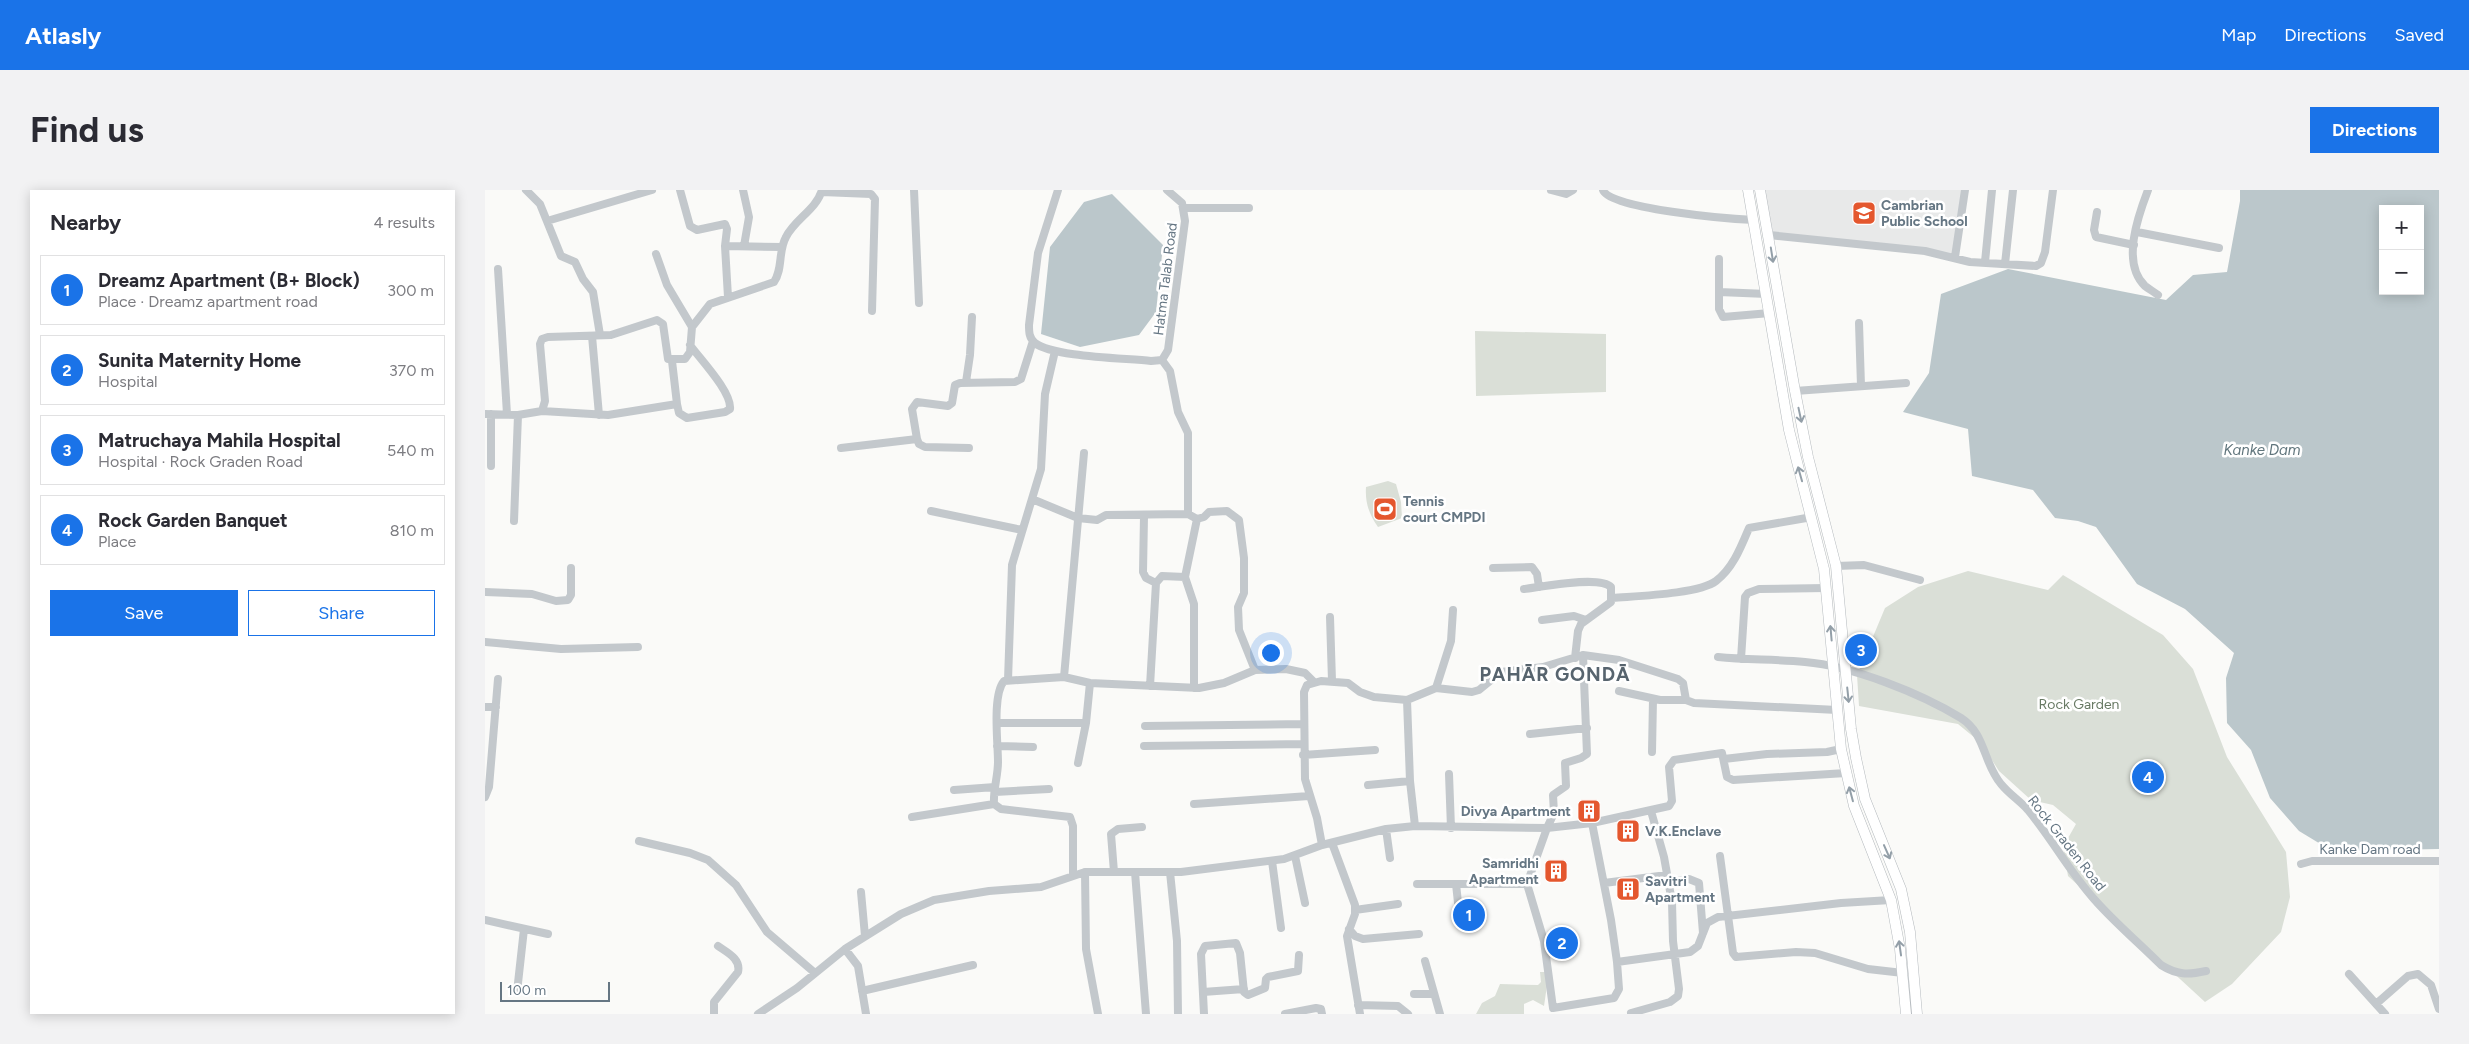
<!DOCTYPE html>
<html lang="en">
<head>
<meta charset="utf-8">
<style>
	:root { --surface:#fff; --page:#f2f2f3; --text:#2b2b33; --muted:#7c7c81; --line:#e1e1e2; --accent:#1a73e8 }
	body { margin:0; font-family:Figtree,sans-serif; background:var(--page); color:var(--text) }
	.controls { position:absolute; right:15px; top:15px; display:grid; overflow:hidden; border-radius:0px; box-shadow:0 2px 12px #0003 }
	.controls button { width:45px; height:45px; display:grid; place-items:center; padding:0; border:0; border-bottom:1px solid var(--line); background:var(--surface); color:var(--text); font:25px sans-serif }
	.scale { position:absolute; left:15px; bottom:12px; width:110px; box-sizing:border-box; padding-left:5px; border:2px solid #657683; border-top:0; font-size:14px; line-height:18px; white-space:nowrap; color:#657683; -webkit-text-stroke:4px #fff; paint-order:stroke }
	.you { position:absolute; left:785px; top:462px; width:18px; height:18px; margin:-12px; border:4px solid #fff; border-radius:50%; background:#1a73e8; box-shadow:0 0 0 8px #1a73e833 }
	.badge { display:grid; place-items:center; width:32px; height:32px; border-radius:50%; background:var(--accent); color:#fff; font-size:16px; font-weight:700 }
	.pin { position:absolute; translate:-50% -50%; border:2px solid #fff; box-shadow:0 1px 5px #0006 }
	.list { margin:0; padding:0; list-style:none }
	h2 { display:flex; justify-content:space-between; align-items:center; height:65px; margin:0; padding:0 20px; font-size:21px }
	h2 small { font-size:16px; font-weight:400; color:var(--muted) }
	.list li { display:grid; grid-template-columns:32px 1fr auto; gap:15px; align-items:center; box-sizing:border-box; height:70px; margin:0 10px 10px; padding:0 10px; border:1px solid var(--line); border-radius:0px }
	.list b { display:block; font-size:19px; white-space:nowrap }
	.list p { margin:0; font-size:16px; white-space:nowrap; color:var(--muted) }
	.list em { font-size:16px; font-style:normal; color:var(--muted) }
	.actions { display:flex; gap:10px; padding:15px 20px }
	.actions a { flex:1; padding:11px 0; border:1px solid var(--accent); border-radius:0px; text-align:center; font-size:18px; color:var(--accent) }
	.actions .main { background:var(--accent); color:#fff }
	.map { position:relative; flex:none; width:1954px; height:824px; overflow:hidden; border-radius:0px }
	header { display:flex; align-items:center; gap:30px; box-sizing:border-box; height:70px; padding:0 25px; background:var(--accent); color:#fff }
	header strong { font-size:24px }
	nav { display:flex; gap:28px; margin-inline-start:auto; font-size:18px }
	.intro { display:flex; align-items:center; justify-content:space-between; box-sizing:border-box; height:120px; padding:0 30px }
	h1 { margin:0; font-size:35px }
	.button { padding:12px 22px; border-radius:0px; background:var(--accent); color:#fff; font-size:18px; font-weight:700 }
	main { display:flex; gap:30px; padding:0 30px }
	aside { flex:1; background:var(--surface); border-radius:0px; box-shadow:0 2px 12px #0003 }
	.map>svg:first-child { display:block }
</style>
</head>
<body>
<header>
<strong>Atlasly</strong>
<nav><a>Map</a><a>Directions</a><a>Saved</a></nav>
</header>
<div class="intro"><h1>Find us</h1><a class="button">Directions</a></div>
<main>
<aside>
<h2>Nearby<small>4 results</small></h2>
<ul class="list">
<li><span class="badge">1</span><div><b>Dreamz Apartment (B+ Block)</b><p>Place · Dreamz apartment road</p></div><em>300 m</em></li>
<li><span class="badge">2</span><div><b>Sunita Maternity Home</b><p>Hospital</p></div><em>370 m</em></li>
<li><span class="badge">3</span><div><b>Matruchaya Mahila Hospital</b><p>Hospital · Rock Graden Road</p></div><em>540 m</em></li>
<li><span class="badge">4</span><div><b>Rock Garden Banquet</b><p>Place</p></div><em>810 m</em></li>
</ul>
<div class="actions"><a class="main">Save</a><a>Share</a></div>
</aside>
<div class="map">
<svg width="1954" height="824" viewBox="0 0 1954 824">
	<rect width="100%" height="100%" fill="#fafaf8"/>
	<path fill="#e8e9e9" d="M1277 0H1477L1468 66 1289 46Z"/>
	<path fill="#dadfd7" d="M990 141 1121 144V202L991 206Z
		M903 291 911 294 916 312 917 328 893 337C884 324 880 313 881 297Z
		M1483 381 1563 400 1578 385 1678 445 1708 479 1742 567 1801 662 1805 707 1796 742 1747 794 1720 812 1583 686 1578 657 1591 634 1568 615 1546 610 1514 581 1496 553 1473 534 1374 516 1372 485 1400 418 1433 397Z
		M1055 782H1064L1059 816 1048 810 1039 814V824H991L997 813 1010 806 1015 794 1053 795 1056 792Z"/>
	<path fill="#bbc7cb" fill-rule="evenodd" d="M1755 0H1954V659L1847 661 1814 641 1785 608 1766 560 1742 533 1741 488 1749 463 1700 419 1652 394 1611 337 1593 331 1570 328 1548 300 1487 286 1483 239 1418 222 1444 183 1456 104 1523 79 1681 110 1708 85 1742 82 1755 11ZM1898 19H1935V101H1898Z
		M627 4 678 55 671 122 654 145 595 157 556 144 565 57 599 12Z"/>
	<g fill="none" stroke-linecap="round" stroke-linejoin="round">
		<g stroke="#b5babe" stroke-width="11">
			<path id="major" d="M1263 0 1304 240 1339 379 1356 559 1369 616 1406 710 1415 759 1421 824
				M1275 0 1310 201 1323 267 1351 376 1366 539 1371 568 1380 609 1416 699 1425 742 1432 824"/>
		</g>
		<path stroke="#c3c8cc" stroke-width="8" d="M41 0 55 14 76 66 90 72 98 89 108 102 115 145
			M195 0 205 36 212 40 240 34 242 39 240 56
			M258 0 264 27 259 56
			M429 0 434 113
			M573 0 553 63 544 135C544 142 544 148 550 153 568 167 639 168 666 171L677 170 683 160 700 31 697 13 682 0
			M1066 0 1081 4 1088 0
			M1118 0C1124 19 1246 29 1269 30
			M1663 0C1653 26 1636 73 1660 96 1664 99 1669 102 1673 105
			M337 2 386 4 390 9 387 121
			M699 18H764
			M1612 22 1609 40 1611 47 1649 55
			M62 31 167 0
			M1652 42 1734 58
			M1284 45 1440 61 1485 72 1551 76 1556 73 1560 62 1568 0
			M171 64 182 95 207 137
			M1470 67 1480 0
			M1234 69V119L1238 127 1285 123
			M1500 72 1507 0
			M1520 74 1528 0
			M13 79 22 224
			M1234 102 1282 104
			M243 107 240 56 297 57
			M1374 133 1376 196
			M107 146 114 225
			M677 170 685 181 693 222 703 243V324L712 329 719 327 724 322 742 321 754 330 759 368V403L753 417 754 440 770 480
			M187 171 192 214
			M481 192 485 165 487 127
			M1310 201 1421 193
			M57 221 123 225 192 214 194 223 202 228 240 222 245 219C247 202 215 169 205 155
			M0 224 33 225 57 221 60 211 55 154 57 149 63 147 126 145 172 130 178 134 183 169H200L205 162 207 137 225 114 289 92C298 79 293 61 301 47 310 29 331 20 337 0
			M6 224V276
			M432 249 434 254 440 257 484 258
			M356 258 432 249 427 219 432 212 463 216 467 213 470 195 475 193 530 192 536 189 548 151
			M547 309 593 328 612 330 621 325 703 324
			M446 321 537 340
			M659 326 658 382 661 388 671 393
			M29 331 33 225
			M1351 376 1379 375 1435 390
			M1008 378 1047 377 1052 384 1054 397
			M1039 399C1056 397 1115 385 1126 397V412L1096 434 1093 441 1090 468
			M0 402 47 404 71 411 83 410 86 405V378
			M1128 408C1151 406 1214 404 1231 391 1248 378 1256 357 1264 338L1327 327
			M845 427 847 491
			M1057 430 1089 426 1101 430
			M0 452 76 459 153 457
			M1233 467C1262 470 1291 469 1320 472 1367 476 1435 503 1476 528 1501 544 1498 573 1516 594 1524 604 1535 611 1543 620 1567 649 1584 681 1609 709 1629 732 1654 753 1676 775 1692 785 1703 785 1721 781
			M1256 469 1260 407 1263 403 1274 399 1341 398
			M579 487 599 263
			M523 490 527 375 556 279 560 204 570 161
			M665 496 671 393 677 386 700 387
			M709 498V414L700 387 712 329
			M951 498 987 502 994 500 1016 482 1058 477 1098 465 1134 470 1193 489 1198 493 1201 510 1209 513 1352 520
			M1134 501 1175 510H1201
			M922 510 925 591 930 636
			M0 517H11
			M512 533H601
			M660 536 819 534
			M1045 544 1102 538
			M512 556 548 557
			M659 556 818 554
			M1167 562 1168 509
			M818 565 890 560
			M1239 569 1282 564 1342 562 1356 559
			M593 573 601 533 605 493
			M964 584 966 638
			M883 595 925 591
			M469 600 510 597
			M510 602 564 599
			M0 607 4 597 13 489
			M709 614 824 606
			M427 627 509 614
			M1107 633 1126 730 1132 772 1205 762 1213 756 1222 733 1233 727 1356 713 1406 710
			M901 639 905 668
			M154 651 205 663 223 670 251 695 282 742 330 783
			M847 653 870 715V724L862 746 875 824
			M837 655 832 628 820 589 819 502 822 495 836 491 863 493 875 502 889 507 922 510 951 498 966 451 968 420
			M810 666 820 713
			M1235 666 1248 763 1251 767 1311 762 1330 763 1383 779 1418 783
			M787 671 796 738
			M1816 674 1827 671H1954
			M600 682 601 759 613 824
			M629 682 626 644 633 639 657 637
			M650 682 661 824
			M685 682 692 751 693 824
			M588 685V636L585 627 516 619 509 614C508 600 513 586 513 572 513 553 507 505 519 491L579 487 605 493 714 498 739 493 770 480 801 479 820 483 828 491
			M1183 692 1204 689 1214 693 1218 743
			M1119 693 1182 685
			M932 694H1042
			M971 694 975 731
			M376 702 380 746
			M870 720 913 714
			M0 730 63 744
			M864 739 870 746 878 749 934 744
			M360 759 373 776 381 824
			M940 771 955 824
			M1132 772 1134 799 1129 808 1068 818 1059 751 1042 694 1062 638 1107 633 1184 616 1187 611 1184 577 1189 570 1237 563 1242 587 1248 590 1361 583
			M1864 784 1900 824
			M377 801 488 775
			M32 802 39 739
			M718 802 759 799
			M929 804H949
			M1891 814 1923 786 1933 784 1946 795 1954 819
			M873 815 913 816 923 824
			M1146 823 1185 812 1193 806 1194 799 1188 751 1187 712 1179 667 1166 621
			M229 824V812L253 782C256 769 243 763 233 756
			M273 824 312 798 360 759 416 724 449 710 504 701 556 697 600 682H696L799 669 837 655 901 639 930 636 1062 638 1069 623 1068 605 1081 596 1080 573 1096 568 1102 564 1098 465
			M719 824 716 764 720 756 751 753 755 763 759 802 763 805 780 798 781 789 783 787 813 781 814 765
			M800 824 831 818 836 819 837 824"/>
		<use href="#major" stroke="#fff" stroke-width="10"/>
	</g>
	<defs><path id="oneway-shaft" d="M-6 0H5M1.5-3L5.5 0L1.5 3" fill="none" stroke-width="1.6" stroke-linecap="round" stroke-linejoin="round" transform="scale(1.25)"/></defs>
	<g stroke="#939fa8">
		<use href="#oneway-shaft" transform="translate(1287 65) rotate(81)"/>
		<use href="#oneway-shaft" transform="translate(1315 225) rotate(78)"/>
		<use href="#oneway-shaft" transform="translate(1315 284) rotate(-106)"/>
		<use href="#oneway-shaft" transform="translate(1346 443) rotate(-95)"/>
		<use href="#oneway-shaft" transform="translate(1363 505) rotate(84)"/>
		<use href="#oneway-shaft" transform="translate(1366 604) rotate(-105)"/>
		<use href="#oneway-shaft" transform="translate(1402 662) rotate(66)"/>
		<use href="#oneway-shaft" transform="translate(1415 758) rotate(-98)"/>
	</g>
	<defs>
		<g id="school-square" transform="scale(1.25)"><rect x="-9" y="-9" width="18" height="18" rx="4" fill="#e4572e" stroke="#fff"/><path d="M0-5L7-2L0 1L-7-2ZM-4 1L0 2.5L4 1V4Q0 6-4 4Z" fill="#fff"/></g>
		<g id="stadium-square" transform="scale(1.25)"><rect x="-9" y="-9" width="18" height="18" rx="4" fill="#e4572e" stroke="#fff"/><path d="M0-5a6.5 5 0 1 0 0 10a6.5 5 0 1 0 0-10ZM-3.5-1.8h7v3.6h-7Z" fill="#fff"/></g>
		<g id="building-square" transform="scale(1.25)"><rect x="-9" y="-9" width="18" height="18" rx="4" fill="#e4572e" stroke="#fff"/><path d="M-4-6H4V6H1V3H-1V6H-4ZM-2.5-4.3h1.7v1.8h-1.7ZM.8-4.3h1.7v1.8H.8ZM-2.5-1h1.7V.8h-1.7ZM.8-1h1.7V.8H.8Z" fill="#fff"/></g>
	</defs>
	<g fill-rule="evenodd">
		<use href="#school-square" x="1379" y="23"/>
		<use href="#stadium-square" x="900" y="319"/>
		<use href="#building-square" x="1104" y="621"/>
		<use href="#building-square" x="1143" y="641"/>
		<use href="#building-square" x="1071" y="681"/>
		<use href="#building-square" x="1143" y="699"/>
	</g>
	<g text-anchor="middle" stroke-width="5" stroke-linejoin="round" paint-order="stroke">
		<g font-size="14" font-weight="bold" fill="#657683" stroke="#fff" text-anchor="start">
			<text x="1396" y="20">Cambrian<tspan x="1396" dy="16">Public School</tspan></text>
			<text x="918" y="316">Tennis<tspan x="918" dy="16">court CMPDI</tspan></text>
			<text x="1086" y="626" text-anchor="end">Divya Apartment</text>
			<text x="1160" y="646">V.K.Enclave</text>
			<text x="1054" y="678" text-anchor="end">Samridhi<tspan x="1054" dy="16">Apartment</tspan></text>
			<text x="1160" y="696">Savitri<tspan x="1160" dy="16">Apartment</tspan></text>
		</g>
		<g font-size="14" fill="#657683" stroke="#fff">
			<text transform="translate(680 89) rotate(-83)" y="5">Hatma Talab Road</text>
			<text transform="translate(1582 653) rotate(52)" y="5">Rock Graden Road</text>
			<text x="1885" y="664">Kanke Dam road</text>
		</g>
		<g font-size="14" fill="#687a64" stroke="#fff">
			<text x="1594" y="519">Rock Garden</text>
		</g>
		<g font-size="15" font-style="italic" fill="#60757c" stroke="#fff">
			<text x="1777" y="265">Kanke Dam</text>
		</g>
		<g font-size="19" font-weight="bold" letter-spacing="1" fill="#57646e" stroke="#fff">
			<text x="1070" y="491">PAHĀR GONDĀ</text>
		</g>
	</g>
</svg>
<div class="controls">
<button>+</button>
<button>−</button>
</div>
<div class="scale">100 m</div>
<div class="you"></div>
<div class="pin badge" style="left:984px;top:725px">1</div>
<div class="pin badge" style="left:1077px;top:753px">2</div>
<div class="pin badge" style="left:1376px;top:460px">3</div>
<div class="pin badge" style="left:1663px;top:587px">4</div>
</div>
</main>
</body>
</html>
